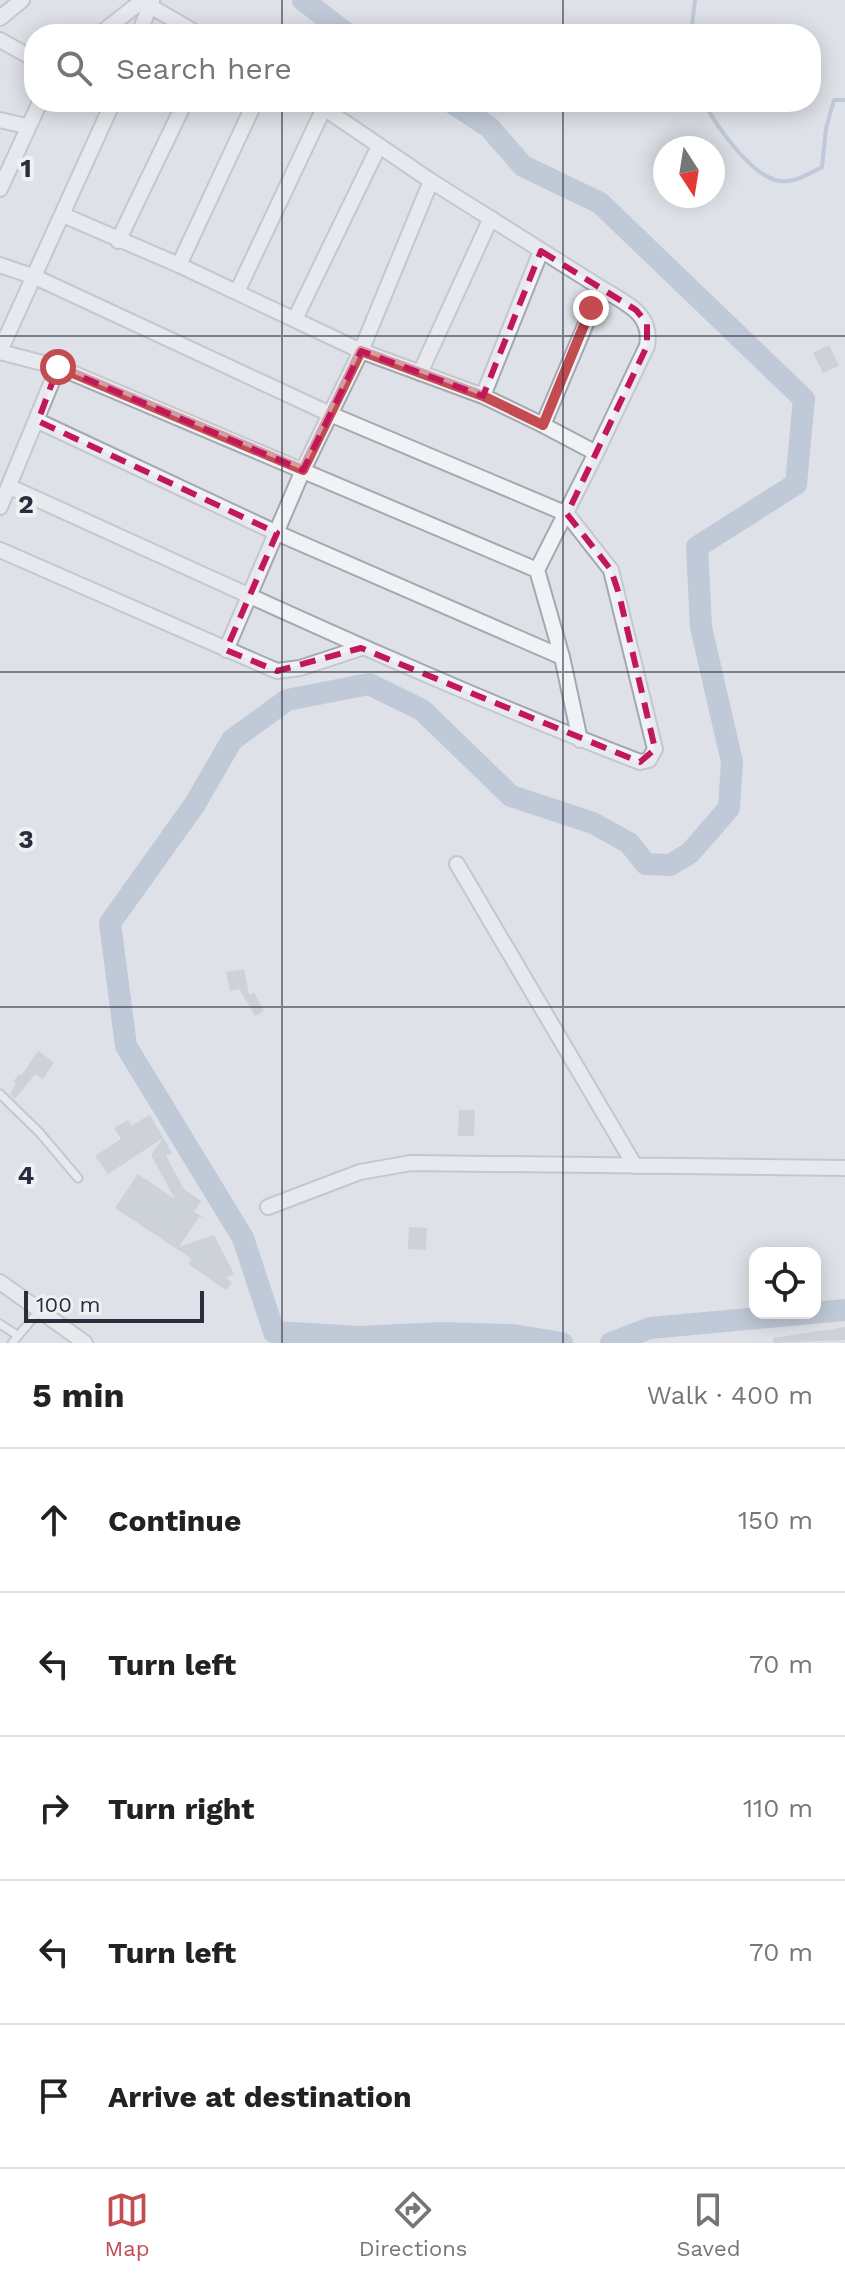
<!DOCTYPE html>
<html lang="en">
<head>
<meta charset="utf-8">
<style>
	:root { --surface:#fff; --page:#f2f2f2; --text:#222; --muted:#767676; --line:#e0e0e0; --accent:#c34c51 }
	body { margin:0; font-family:"Work Sans",sans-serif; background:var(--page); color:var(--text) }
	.controls { position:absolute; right:24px; bottom:24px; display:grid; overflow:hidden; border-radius:16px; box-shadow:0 4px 20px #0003 }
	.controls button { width:72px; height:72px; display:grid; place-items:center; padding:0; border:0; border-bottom:2px solid var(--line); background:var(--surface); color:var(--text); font:40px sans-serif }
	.compass { position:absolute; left:653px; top:136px; width:72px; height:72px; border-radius:50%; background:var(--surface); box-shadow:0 4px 20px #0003; rotate:168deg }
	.scale { position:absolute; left:24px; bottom:20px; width:180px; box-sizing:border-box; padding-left:8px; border:4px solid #292e3c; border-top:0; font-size:22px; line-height:28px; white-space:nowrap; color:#292e3c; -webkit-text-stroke:6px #eef0f4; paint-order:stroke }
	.stop { position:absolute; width:24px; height:24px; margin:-18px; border:6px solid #c34c51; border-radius:50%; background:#fff }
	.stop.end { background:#c34c51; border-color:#fff; box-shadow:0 2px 8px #0008 }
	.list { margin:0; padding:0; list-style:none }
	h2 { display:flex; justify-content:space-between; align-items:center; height:104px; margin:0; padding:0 32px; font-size:34px }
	h2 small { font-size:26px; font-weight:400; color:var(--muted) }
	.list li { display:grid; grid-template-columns:52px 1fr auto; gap:24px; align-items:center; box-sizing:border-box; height:144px; padding:0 32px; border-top:2px solid var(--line) }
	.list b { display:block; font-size:30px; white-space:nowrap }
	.list em { font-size:26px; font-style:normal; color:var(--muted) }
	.icon { flex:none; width:44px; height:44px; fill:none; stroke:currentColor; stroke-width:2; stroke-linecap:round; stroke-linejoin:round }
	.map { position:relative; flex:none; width:845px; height:1343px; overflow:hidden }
	.search { position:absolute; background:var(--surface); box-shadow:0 4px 20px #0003; left:24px; right:24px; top:24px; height:88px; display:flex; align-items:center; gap:20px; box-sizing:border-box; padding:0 28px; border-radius:32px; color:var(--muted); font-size:30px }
	.sheet { height:824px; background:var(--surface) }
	nav { display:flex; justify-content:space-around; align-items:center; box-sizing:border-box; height:112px; border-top:2px solid var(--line); background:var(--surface); font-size:22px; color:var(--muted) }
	nav a { display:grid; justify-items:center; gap:4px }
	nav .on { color:var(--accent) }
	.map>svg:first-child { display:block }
</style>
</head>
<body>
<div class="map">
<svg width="845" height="1343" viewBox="0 0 845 1343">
	<rect width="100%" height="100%" fill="#dee1e7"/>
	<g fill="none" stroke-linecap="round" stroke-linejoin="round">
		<path stroke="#9cabc4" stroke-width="4" d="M691 34 695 0
			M704 102C716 126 749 172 775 180 792 185 808 174 822 167L826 128 834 100H845"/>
		<path stroke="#9cabc4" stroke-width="22" d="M303 0 347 34
			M451 102 489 127 523 166 600 203 804 399 796 484 697 547 701 627 732 762 729 808 690 853 670 865 646 864 629 843 593 823 511 796 422 710 369 684 287 700 232 740 195 804 110 923 126 1046 243 1238 274 1332 361 1337 440 1333 513 1335 562 1343
			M611 1343 650 1328 845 1310"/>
	</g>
	<path fill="#b9bcc6" d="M829 345 839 366 823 373 813 353Z
		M244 969 249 995 254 993 264 1011 255 1016 239 989 230 991 226 972Z
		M38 1051 54 1062 43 1079 35 1074 15 1099 10 1094 16 1084 13 1082 19 1074 21 1076Z
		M459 1110H475L474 1136H458Z
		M150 1115 172 1153 166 1156 184 1189 201 1201 194 1212 203 1217H199L179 1247 214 1235 234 1274 226 1278 232 1282 226 1290 188 1264 192 1259 115 1208 138 1174 175 1199 151 1155 163 1138 108 1174 95 1156 121 1139 114 1128 128 1120 131 1126Z
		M409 1227 427 1228 426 1250 408 1249Z
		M845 1327V1340L773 1343V1338Z"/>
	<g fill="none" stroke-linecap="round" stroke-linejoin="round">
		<g stroke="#a4a8b0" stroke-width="11">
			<path id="lane" d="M0 1094 39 1132 78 1178
				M0 1324 17 1335
				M12 1343 39 1311"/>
		</g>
		<g stroke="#a4a8b0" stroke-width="18">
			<path id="street" d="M150 6 198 34
				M0 18 22 0
				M100 34 143 0
				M139 34 152 0
				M0 40 34 59
				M315 102 431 181
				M0 120 26 126
				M0 189 40 102
				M63 215 179 265 255 102
				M118 241 185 102
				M0 265 35 277 330 414 567 514 611 570 655 749 649 760 640 762C426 680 219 581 10 487
				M179 265 361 351 483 396 543 425 601 288 431 181 361 351 303 470 226 650
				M237 292 324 108
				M295 319 379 146
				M0 351 113 102
				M0 352 58 367 537 570
				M420 373 491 218
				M483 396 541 251
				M38 421 277 533 562 657 537 570 596 453 543 425
				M596 453 647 346C653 313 625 303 601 288
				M0 507 58 367
				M0 550 277 671 300 668 361 648
				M562 657 580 740
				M457 864 635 1166
				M268 1207 360 1172 411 1163 845 1168
				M0 1282 85 1343"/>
		</g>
		<use href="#lane" stroke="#f1f2f5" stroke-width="7"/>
		<use href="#street" stroke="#f1f2f5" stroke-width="14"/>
	</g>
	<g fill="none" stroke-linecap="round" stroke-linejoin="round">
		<path stroke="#c34c51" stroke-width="10" d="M58 367 303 470 361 351 483 396 543 425 591 308"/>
	</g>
	<path d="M0 0H845V1343H0ZM541 251 636 310 647 323V346L567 514 611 570 619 594 655 749 640 762 361 648 277 671 226 650 277 533 38 421 58 367 303 470 361 351 483 396Z" fill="#dee1e7" fill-opacity=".55" fill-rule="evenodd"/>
	<path fill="none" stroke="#c2185b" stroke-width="6" stroke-dasharray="16 10" stroke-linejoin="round" d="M541 251 636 310 647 323V346L567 514 611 570 619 594 655 749 640 762 361 648 277 671 226 650 277 533 38 421 58 367 303 470 361 351 483 396Z"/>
	<path fill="none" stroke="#292e3c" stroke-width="2" stroke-opacity="0.55" d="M282 0V34M563 0V34M282 102V1343M563 102V1343M0 336H845M0 672H845M0 1007H845"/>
	<g font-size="26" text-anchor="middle" font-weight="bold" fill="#292e3c" stroke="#eef0f4" stroke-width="8" stroke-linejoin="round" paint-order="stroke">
		<text x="26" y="177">1</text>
		<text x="26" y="513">2</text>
		<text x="26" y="848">3</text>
		<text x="26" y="1184">4</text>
	</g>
</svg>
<div class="controls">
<button><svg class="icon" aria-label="locate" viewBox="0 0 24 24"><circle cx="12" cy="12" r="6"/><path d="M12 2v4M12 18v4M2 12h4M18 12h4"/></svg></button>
</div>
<svg class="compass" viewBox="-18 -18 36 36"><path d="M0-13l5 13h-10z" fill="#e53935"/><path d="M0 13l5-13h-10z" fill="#767676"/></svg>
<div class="scale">100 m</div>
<div class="stop" style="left:58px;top:367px"></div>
<div class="stop end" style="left:591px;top:308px"></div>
<div class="search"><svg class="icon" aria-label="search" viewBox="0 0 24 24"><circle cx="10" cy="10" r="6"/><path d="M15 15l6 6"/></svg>Search here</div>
</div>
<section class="sheet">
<h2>5 min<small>Walk · 400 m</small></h2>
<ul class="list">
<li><svg class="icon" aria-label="ahead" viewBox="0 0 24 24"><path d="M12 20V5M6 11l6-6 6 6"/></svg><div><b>Continue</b></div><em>150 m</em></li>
<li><svg class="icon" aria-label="left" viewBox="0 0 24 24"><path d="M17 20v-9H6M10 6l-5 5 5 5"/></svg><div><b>Turn left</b></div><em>70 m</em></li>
<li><svg class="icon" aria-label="right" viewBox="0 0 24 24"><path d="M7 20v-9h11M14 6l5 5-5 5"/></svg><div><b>Turn right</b></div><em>110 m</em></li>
<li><svg class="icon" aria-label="left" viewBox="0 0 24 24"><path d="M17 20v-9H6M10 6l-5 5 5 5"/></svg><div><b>Turn left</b></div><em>70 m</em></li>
<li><svg class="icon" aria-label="arrive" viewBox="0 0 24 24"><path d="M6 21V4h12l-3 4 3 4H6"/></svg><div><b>Arrive at destination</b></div></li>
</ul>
</section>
<nav>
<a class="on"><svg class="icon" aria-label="map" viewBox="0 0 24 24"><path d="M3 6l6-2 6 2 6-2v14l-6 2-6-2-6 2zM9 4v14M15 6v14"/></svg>Map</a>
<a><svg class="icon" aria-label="directions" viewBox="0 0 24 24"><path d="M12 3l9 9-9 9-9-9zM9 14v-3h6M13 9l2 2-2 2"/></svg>Directions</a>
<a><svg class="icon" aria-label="saved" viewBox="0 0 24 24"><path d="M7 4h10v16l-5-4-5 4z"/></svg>Saved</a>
</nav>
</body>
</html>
